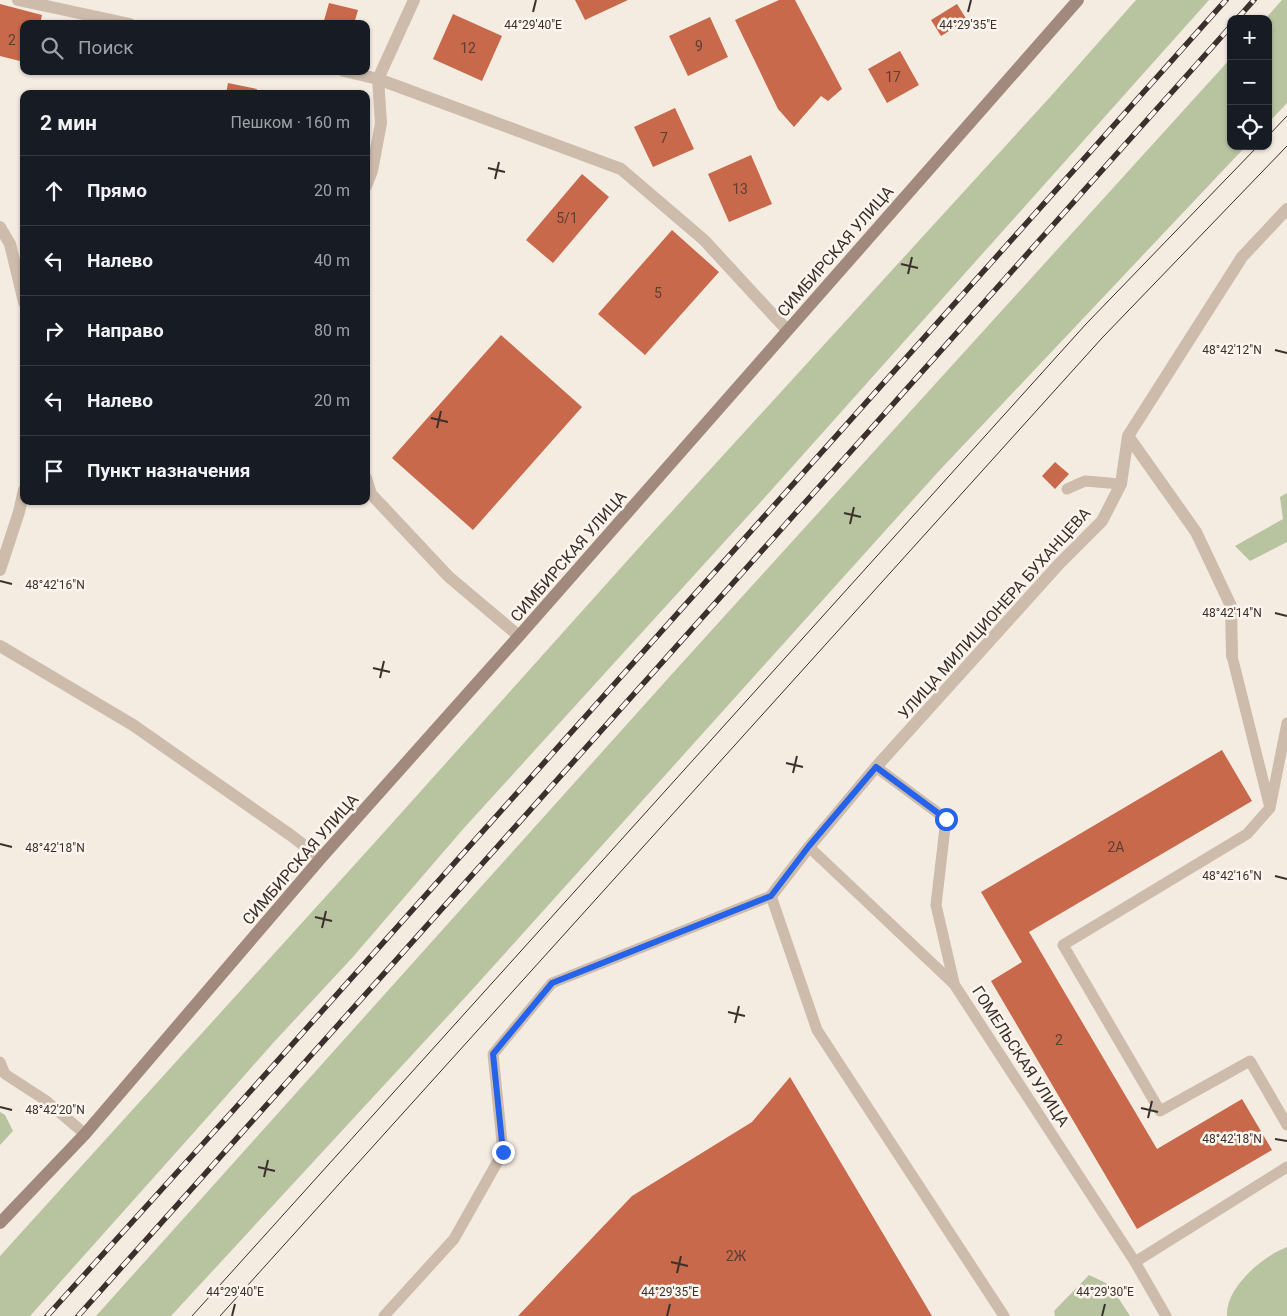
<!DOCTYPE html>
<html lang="ru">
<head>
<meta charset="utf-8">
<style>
	:root { --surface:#171b24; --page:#20242c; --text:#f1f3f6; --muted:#9ea1a6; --line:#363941 }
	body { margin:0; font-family:Roboto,sans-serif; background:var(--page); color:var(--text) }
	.controls { position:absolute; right:15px; top:15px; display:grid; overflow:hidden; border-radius:10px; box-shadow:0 1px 4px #0004 }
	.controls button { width:45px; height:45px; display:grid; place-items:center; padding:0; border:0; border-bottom:1px solid var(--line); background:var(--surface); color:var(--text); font:25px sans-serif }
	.stop { position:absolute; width:15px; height:15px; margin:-11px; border:4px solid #2563eb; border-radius:50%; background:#fff }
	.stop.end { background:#2563eb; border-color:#fff; box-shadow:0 1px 5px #0008 }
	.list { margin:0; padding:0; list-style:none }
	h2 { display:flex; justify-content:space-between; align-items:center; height:65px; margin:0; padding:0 20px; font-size:21px }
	h2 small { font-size:16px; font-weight:400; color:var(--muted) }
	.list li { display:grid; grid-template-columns:32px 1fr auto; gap:15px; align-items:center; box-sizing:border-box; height:70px; padding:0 20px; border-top:1px solid var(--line) }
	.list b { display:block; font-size:19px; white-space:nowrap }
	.list em { font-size:16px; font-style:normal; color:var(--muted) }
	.icon { flex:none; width:28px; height:28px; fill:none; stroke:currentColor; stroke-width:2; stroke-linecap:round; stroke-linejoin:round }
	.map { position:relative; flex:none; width:1287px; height:1316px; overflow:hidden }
	.search { position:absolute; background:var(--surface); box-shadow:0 1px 4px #0004; left:20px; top:20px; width:350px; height:55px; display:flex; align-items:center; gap:12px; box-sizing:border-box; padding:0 18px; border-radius:10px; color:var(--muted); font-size:19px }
	.panel { position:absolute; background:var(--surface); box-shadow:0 1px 4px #0004; left:20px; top:90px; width:350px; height:415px; border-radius:10px }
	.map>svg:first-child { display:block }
</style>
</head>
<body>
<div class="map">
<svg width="1287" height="1316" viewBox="0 0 1287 1316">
	<rect width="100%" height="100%" fill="#f4ebe1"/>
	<path fill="#b8c4a0" d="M1136 0H1209L767 495 464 828 352 958 274 1042 213 1111 30 1316H0V1256L377 840 644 542 1051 96Z
		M1282 0H1287V103L1268 123V19H1265Z
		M1231 58V146H1246L938 472 471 991 171 1316H96L672 674Z
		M1287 493V542L1250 561 1235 546 1283 519 1280 497Z
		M0 1112 5 1115 13 1131 0 1145Z
		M1287 1247V1316H1227C1225 1288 1263 1256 1287 1247Z
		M1089 1275 1110 1285 1130 1316H1055L1054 1311Z"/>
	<path fill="#c8694b" d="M575 0H628L585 20Z
		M779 0H795L842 89 828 101 821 96 794 127 778 109 735 20Z
		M329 3 358 10 354 24H323Z
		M0 4 42 15 40 24H24V62L0 56Z
		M957 4 967 20 941 36 931 20Z
		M453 14 502 36 482 81 433 59Z
		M710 17 728 57 688 76 669 36Z
		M900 51 919 85 887 103 868 69Z
		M228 83 257 89 256 94H226Z
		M675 108 694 149 653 167 634 127Z
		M751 155 772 204 729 222 708 174Z
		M582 174 609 197 553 263 526 240Z
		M672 230 719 272 645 355 598 314Z
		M501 335 582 407 473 530 392 458Z
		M1055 462 1069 474 1055 489 1042 476Z
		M1222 750 1252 801 1029 932 1157 1149 1242 1099 1272 1150 1137 1229 991 981 1022 962 981 892Z
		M790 1077 932 1316H518L632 1196 752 1122Z"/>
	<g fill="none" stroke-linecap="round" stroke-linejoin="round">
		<path stroke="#cdbbac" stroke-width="11" d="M1067 489 1085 481 1121 484
			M1232 656 1270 808 1287 723
			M876 767 946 819 936 905 954 983
			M1270 808 1247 834 1063 945 1160 1111 1250 1061 1287 1125
			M809 847 954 984 1135 1262 1166 1316
			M0 1062 5 1074 45 1100 85 1134
			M1135 1262 1287 1167
			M384 1316 454 1239 503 1152 493 1054 552 983 771 896 817 1030 1004 1316"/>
		<path stroke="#cdbbac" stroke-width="12" d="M18 0 130 24
			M344 71 378 79 621 169 704 240 787 330
			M366 186 372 171 381 123 378 79 414 0
			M0 227 10 244 24 302
			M1128 436 1196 532 1231 606 1232 656
			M366 478 371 494 449 577 519 636
			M0 570 19 512 24 490
			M0 646 133 725 289 834 321 858
			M771 896 809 847 876 767 1059 564 1102 521 1121 484 1128 436 1242 257 1287 209"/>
		<path stroke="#a18a7d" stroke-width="12" d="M0 1223 85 1134 321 858 519 636 1078 0"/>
		<path stroke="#3b302b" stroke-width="1" d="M1268 136 1287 116
			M192 1316 1086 324 1258 146
			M220 1316 1102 338 1287 146"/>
		<g stroke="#3b302b" stroke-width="5.5">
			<path id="rail" d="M1237 19 1254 0
				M47 1316 230 1114 1226 0
				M78 1316 1231 26"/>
		</g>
		<use href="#rail" stroke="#fbf5ee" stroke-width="4" stroke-dasharray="11" stroke-linecap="butt"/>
	</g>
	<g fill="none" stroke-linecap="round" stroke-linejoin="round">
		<path stroke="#2563eb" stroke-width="6" d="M503 1152 493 1054 552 983 771 896 809 846 876 767 946 819"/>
	</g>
	<path fill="none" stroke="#3b302b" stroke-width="2" d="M533 12 536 0M968 12 971 0M488 168 505 172M495 179 499 162M901 264 918 268M908 274 912 257M1275 350 1287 353M431 418 448 422M437 428 441 411M844 513 861 517M850 524 854 507M0 581 12 584M1275 613 1287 616M373 668 390 672M380 678 384 661M786 763 803 767M793 773 797 756M0 844 12 847M1275 876 1287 879M315 917 332 921M322 928 326 911M728 1012 745 1016M735 1023 739 1006M0 1107 12 1110M1141 1108 1158 1112M1148 1118 1152 1101M1275 1139 1287 1141M258 1167 275 1171M264 1177 268 1160M671 1262 688 1266M677 1273 681 1256M232 1316 235 1304M667 1316 670 1304M1102 1316 1105 1304"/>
	<g text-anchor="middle" stroke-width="5" stroke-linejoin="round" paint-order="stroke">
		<g font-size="14" fill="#5e3e33">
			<text x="12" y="45">2</text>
			<text x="699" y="51">9</text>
			<text x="468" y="53">12</text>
			<text x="893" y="82">17</text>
			<text x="664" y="143">7</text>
			<text x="740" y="194">13</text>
			<text x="567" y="223">5/1</text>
			<text x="658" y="298">5</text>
			<text x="1116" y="852">2А</text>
			<text x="1059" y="1045">2</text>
			<text x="736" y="1261">2Ж</text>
		</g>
		<g font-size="16" fill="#3b302b" stroke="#fbf5ee">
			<text transform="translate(835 251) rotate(-49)" y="6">СИМБИРСКАЯ УЛИЦА</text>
			<text transform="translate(568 556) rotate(-49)" y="6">СИМБИРСКАЯ УЛИЦА</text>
			<text transform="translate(994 613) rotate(-48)" y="6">УЛИЦА МИЛИЦИОНЕРА БУХАНЦЕВА</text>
			<text transform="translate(300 859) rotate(-49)" y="6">СИМБИРСКАЯ УЛИЦА</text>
			<text transform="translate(1021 1056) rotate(57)" y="6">ГОМЕЛЬСКАЯ УЛИЦА</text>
		</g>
	</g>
	<g font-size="12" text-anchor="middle" fill="#3b302b" stroke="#fbf5ee" stroke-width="5" stroke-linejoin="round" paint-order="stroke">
		<text x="533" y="29">44°29'40"E</text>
		<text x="968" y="29">44°29'35"E</text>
		<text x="1232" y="354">48°42'12"N</text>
		<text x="55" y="589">48°42'16"N</text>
		<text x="1232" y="617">48°42'14"N</text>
		<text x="55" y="852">48°42'18"N</text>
		<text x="1232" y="880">48°42'16"N</text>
		<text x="55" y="1114">48°42'20"N</text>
		<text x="1232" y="1143">48°42'18"N</text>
		<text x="235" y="1296">44°29'40"E</text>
		<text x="670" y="1296">44°29'35"E</text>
		<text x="1105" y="1296">44°29'30"E</text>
	</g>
</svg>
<div class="controls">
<button>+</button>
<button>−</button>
<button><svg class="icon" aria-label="locate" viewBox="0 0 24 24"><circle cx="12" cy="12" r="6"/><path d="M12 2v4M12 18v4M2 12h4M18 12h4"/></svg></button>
</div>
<div class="stop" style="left:946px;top:819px"></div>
<div class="stop end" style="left:503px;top:1152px"></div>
<div class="search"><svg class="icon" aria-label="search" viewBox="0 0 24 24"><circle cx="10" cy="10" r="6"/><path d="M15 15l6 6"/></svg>Поиск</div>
<section class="panel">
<h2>2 мин<small>Пешком · 160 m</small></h2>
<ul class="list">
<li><svg class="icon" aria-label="ahead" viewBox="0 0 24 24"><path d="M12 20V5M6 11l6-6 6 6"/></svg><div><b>Прямо</b></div><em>20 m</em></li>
<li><svg class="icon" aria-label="left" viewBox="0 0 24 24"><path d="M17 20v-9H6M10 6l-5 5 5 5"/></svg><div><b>Налево</b></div><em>40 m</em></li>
<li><svg class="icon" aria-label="right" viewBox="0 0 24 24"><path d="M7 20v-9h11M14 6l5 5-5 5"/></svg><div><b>Направо</b></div><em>80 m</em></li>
<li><svg class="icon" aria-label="left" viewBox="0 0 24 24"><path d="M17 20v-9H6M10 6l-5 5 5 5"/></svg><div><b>Налево</b></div><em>20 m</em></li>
<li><svg class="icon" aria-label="arrive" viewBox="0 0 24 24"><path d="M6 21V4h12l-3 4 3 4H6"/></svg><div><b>Пункт назначения</b></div></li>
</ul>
</section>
</div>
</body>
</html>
